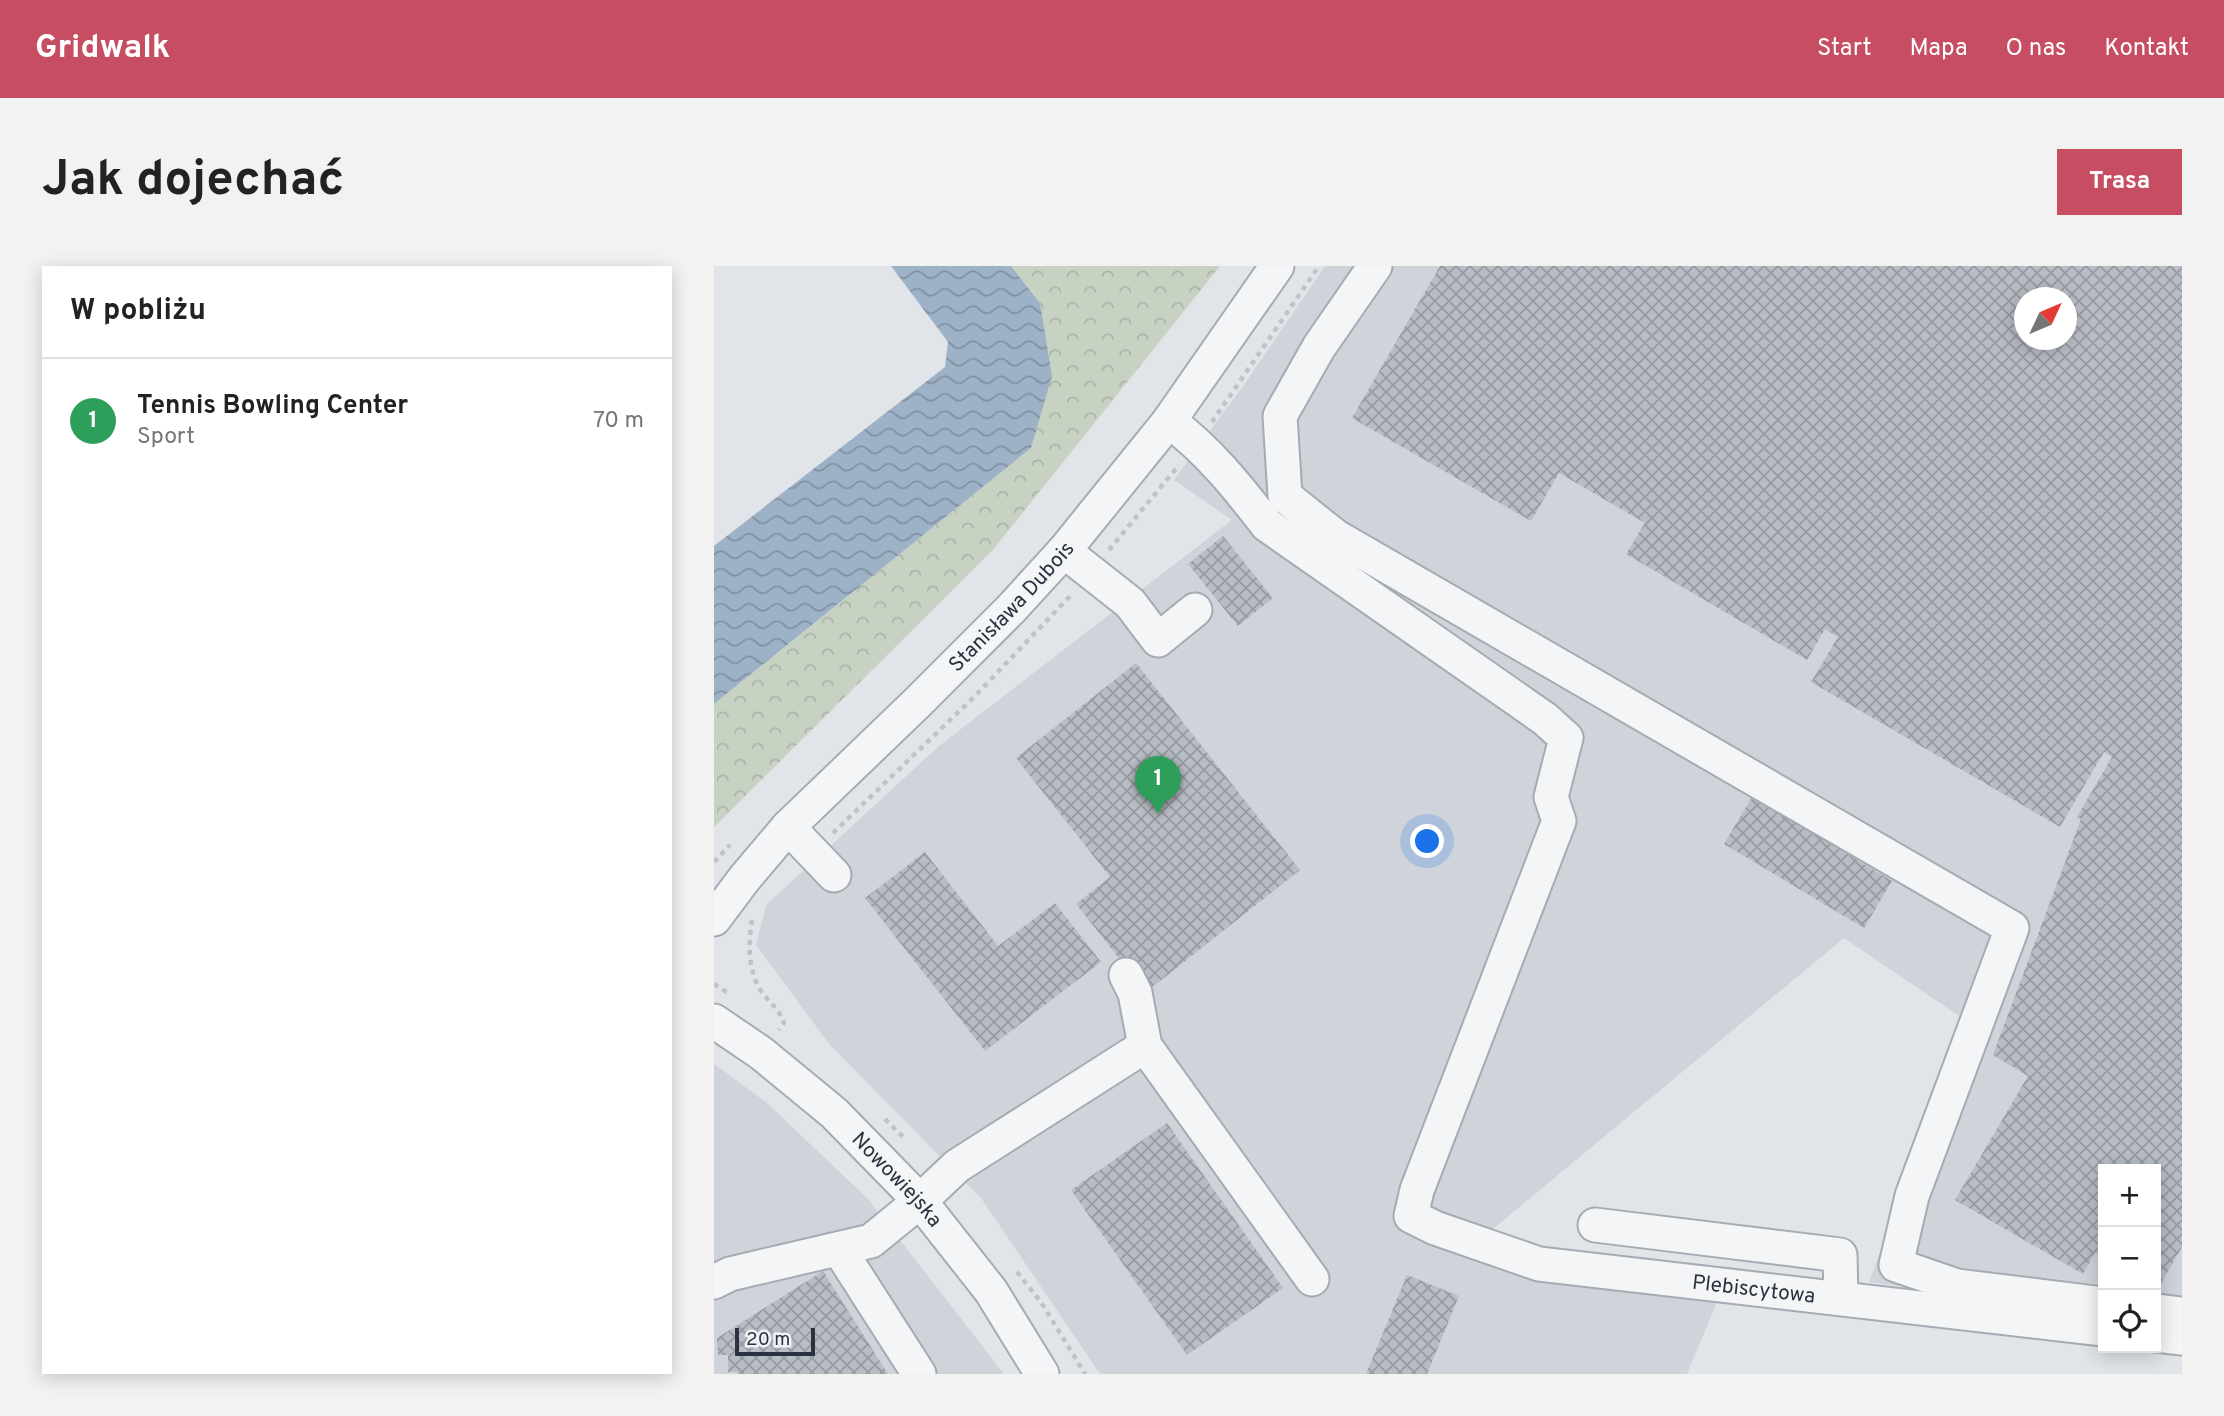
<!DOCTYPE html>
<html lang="pl">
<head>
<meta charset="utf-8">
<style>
	:root { --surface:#fff; --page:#f2f2f2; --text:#222; --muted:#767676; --line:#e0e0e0; --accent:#c74d62 }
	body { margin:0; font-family:Overpass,sans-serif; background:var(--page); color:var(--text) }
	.controls { position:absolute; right:21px; bottom:21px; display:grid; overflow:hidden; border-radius:0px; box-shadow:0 4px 18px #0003 }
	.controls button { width:63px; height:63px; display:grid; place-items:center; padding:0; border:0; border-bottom:2px solid var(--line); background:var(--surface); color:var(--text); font:35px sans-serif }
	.compass { position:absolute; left:1300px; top:21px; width:63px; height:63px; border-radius:50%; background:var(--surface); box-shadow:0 4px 18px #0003; rotate:46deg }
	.scale { position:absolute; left:21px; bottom:18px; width:80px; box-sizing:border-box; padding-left:7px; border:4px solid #2a323f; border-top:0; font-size:19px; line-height:24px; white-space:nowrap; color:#2a323f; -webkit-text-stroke:5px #f0f3f6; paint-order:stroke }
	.you { position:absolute; left:714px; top:576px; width:24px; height:24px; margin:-18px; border:5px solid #fff; border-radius:50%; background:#1a73e8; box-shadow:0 0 0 10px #1a73e833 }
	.badge { display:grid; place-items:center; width:46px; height:46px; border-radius:50%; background:var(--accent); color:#fff; font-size:23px; font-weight:700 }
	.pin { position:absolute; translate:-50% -58px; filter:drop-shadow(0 2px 4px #0008) }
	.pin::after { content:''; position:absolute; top:37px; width:24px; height:21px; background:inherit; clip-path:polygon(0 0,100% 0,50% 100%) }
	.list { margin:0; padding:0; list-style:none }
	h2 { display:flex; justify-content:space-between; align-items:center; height:91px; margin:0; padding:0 28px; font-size:30px }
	h2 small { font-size:23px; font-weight:400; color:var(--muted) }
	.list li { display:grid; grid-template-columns:46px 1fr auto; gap:21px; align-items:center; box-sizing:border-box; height:126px; padding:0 28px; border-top:2px solid var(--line) }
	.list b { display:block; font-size:26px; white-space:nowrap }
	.list p { margin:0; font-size:23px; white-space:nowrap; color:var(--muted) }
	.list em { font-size:23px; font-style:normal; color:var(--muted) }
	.icon { flex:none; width:38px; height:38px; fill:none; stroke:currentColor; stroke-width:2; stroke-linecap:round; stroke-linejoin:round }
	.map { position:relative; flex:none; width:1468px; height:1108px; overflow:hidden; border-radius:0px }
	header { display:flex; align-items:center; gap:42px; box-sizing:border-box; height:98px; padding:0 35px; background:var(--accent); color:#fff }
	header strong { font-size:33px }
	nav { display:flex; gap:38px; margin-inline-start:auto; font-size:24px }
	.intro { display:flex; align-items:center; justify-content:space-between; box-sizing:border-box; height:168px; padding:0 42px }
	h1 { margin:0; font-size:49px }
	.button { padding:18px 32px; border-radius:0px; background:var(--accent); color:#fff; font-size:24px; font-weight:700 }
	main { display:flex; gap:42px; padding:0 42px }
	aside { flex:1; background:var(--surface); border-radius:0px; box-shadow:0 4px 18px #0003 }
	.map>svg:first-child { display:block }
</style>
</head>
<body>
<header>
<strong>Gridwalk</strong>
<nav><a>Start</a><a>Mapa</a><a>O nas</a><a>Kontakt</a></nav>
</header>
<div class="intro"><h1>Jak dojechać</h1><a class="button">Trasa</a></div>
<main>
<aside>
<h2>W pobliżu<small></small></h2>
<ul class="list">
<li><span class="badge" style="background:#2e9e5b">1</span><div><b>Tennis Bowling Center</b><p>Sport</p></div><em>70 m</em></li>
</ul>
</aside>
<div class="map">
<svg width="1468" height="1108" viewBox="0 0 1468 1108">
	<defs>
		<pattern id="forest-crowns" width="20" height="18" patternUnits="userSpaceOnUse" patternTransform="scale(1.75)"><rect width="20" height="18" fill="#c7d2c2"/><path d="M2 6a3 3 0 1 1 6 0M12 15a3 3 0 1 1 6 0" fill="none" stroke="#abb5a8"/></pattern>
		<pattern id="water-waves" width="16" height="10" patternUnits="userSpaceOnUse" patternTransform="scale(1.75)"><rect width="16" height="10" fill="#9eb2c7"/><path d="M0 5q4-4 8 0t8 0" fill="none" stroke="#8191a3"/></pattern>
		<pattern id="building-cross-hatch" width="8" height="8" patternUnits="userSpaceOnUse" patternTransform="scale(1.75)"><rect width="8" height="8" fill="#b8bdc5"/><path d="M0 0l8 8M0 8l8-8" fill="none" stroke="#969aa1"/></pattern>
	</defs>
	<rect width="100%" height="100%" fill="#e1e4e9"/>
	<path fill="#cfd3da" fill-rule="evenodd" d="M611 0H1468V1056L1442 1053V903H1389V1046L1155 1016 1254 756 1130 672 757 981 1005 1031 973 1108H386L267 932 116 779 42 679 52 639 225 480 518 254 460 214 532 116ZM1310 32H1352V74H1310Z
		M0 798 53 837 154 933 290 1108H0Z"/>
	<path fill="url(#forest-crowns)" d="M297 0H506L278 285 0 561V438L317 182 326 37Z"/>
	<path fill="url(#water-waves)" d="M177 0H297L326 37 338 110 317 182 0 438V280L231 101 234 76Z"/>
	<path fill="url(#building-cross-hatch)" fill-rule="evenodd" d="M726 0H1468V981L1442 1026V903H1389V992L1381 987 1369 1008 1241 934 1314 810 1279 789 1367 553 1363 551 1398 491 1390 486 1346 561 1097 416 1124 371 1111 363 1093 394 912 288 931 257 845 207 817 255 638 152ZM1310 32H1352V74H1310Z
		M509 270 559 332 524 360 474 298Z
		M422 397 586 604 432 726 362 638 396 611 302 492Z
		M1038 531 1178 615 1150 662 1010 578Z
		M211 586 284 680 341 637 387 696 271 785 151 632Z
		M453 857 569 1022 473 1089 357 924Z
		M109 1005 174 1108H24V1106H14V1089H4L3 1072Z
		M693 1009 745 1030 713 1108H652Z"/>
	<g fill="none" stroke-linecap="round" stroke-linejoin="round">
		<g stroke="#a6abb3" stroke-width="37">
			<g id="minor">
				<path d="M661 0 605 81 566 150 571 230 621 270 1298 662 1198 930 1182 999 1243 1020 1389 1038"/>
				<path id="s1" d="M455 155C494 184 523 220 553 259L831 453 852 472 837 531 845 555 703 924 697 950 721 962 825 998 1389 1063"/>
				<path d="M350 285 416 337 444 374 481 344"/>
				<path d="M74 561 120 609"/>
				<path id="s2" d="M0 653 30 613 74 561 202 438 297 343 350 285 455 155 563 0"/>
				<path d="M412 709 421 727 431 780"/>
				<path id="s3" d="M0 755 47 787 120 847 206 935 277 1025 328 1108"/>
				<path d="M881 959 1126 989 1127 1032"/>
				<path d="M125 983 205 1108"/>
				<path d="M0 1016 16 1008 157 975 206 935 243 900 431 780 598 1013"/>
				<path d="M1442 1045 1468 1048"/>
				<path d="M1442 1069 1468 1072"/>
			</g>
		</g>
		<path stroke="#bfc2c7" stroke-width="4.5" stroke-dasharray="5 5" stroke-linecap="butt" d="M498 156 605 0
			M395 284 465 199
			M119 567 261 430 358 328
			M0 596 16 579
			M38 654C34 677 34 705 47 725 55 736 66 744 70 757L65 764
			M0 718 14 727
			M171 853 189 871
			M303 1006 327 1036 371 1108"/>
		<use href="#minor" stroke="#f3f5f7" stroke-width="33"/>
	</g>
	<g text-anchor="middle" stroke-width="5" stroke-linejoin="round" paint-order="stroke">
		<g font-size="21" fill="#2a323f" stroke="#f0f3f6">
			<text dy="7" stroke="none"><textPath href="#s2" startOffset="432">Stanisława Dubois</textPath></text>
			<text dy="7" stroke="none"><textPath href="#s3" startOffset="243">Nowowiejska</textPath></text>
			<text dy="7" stroke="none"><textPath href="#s1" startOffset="1372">Plebiscytowa</textPath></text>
		</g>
	</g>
</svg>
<div class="controls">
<button>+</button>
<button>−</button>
<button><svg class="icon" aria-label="locate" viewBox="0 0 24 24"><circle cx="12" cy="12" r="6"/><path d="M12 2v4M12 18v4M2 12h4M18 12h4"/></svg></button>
</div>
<svg class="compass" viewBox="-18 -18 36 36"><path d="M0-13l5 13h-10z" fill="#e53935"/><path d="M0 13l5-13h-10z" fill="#767676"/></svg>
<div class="scale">20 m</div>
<div class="you"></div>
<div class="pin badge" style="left:444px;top:548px;background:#2e9e5b">1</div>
</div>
</main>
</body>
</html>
